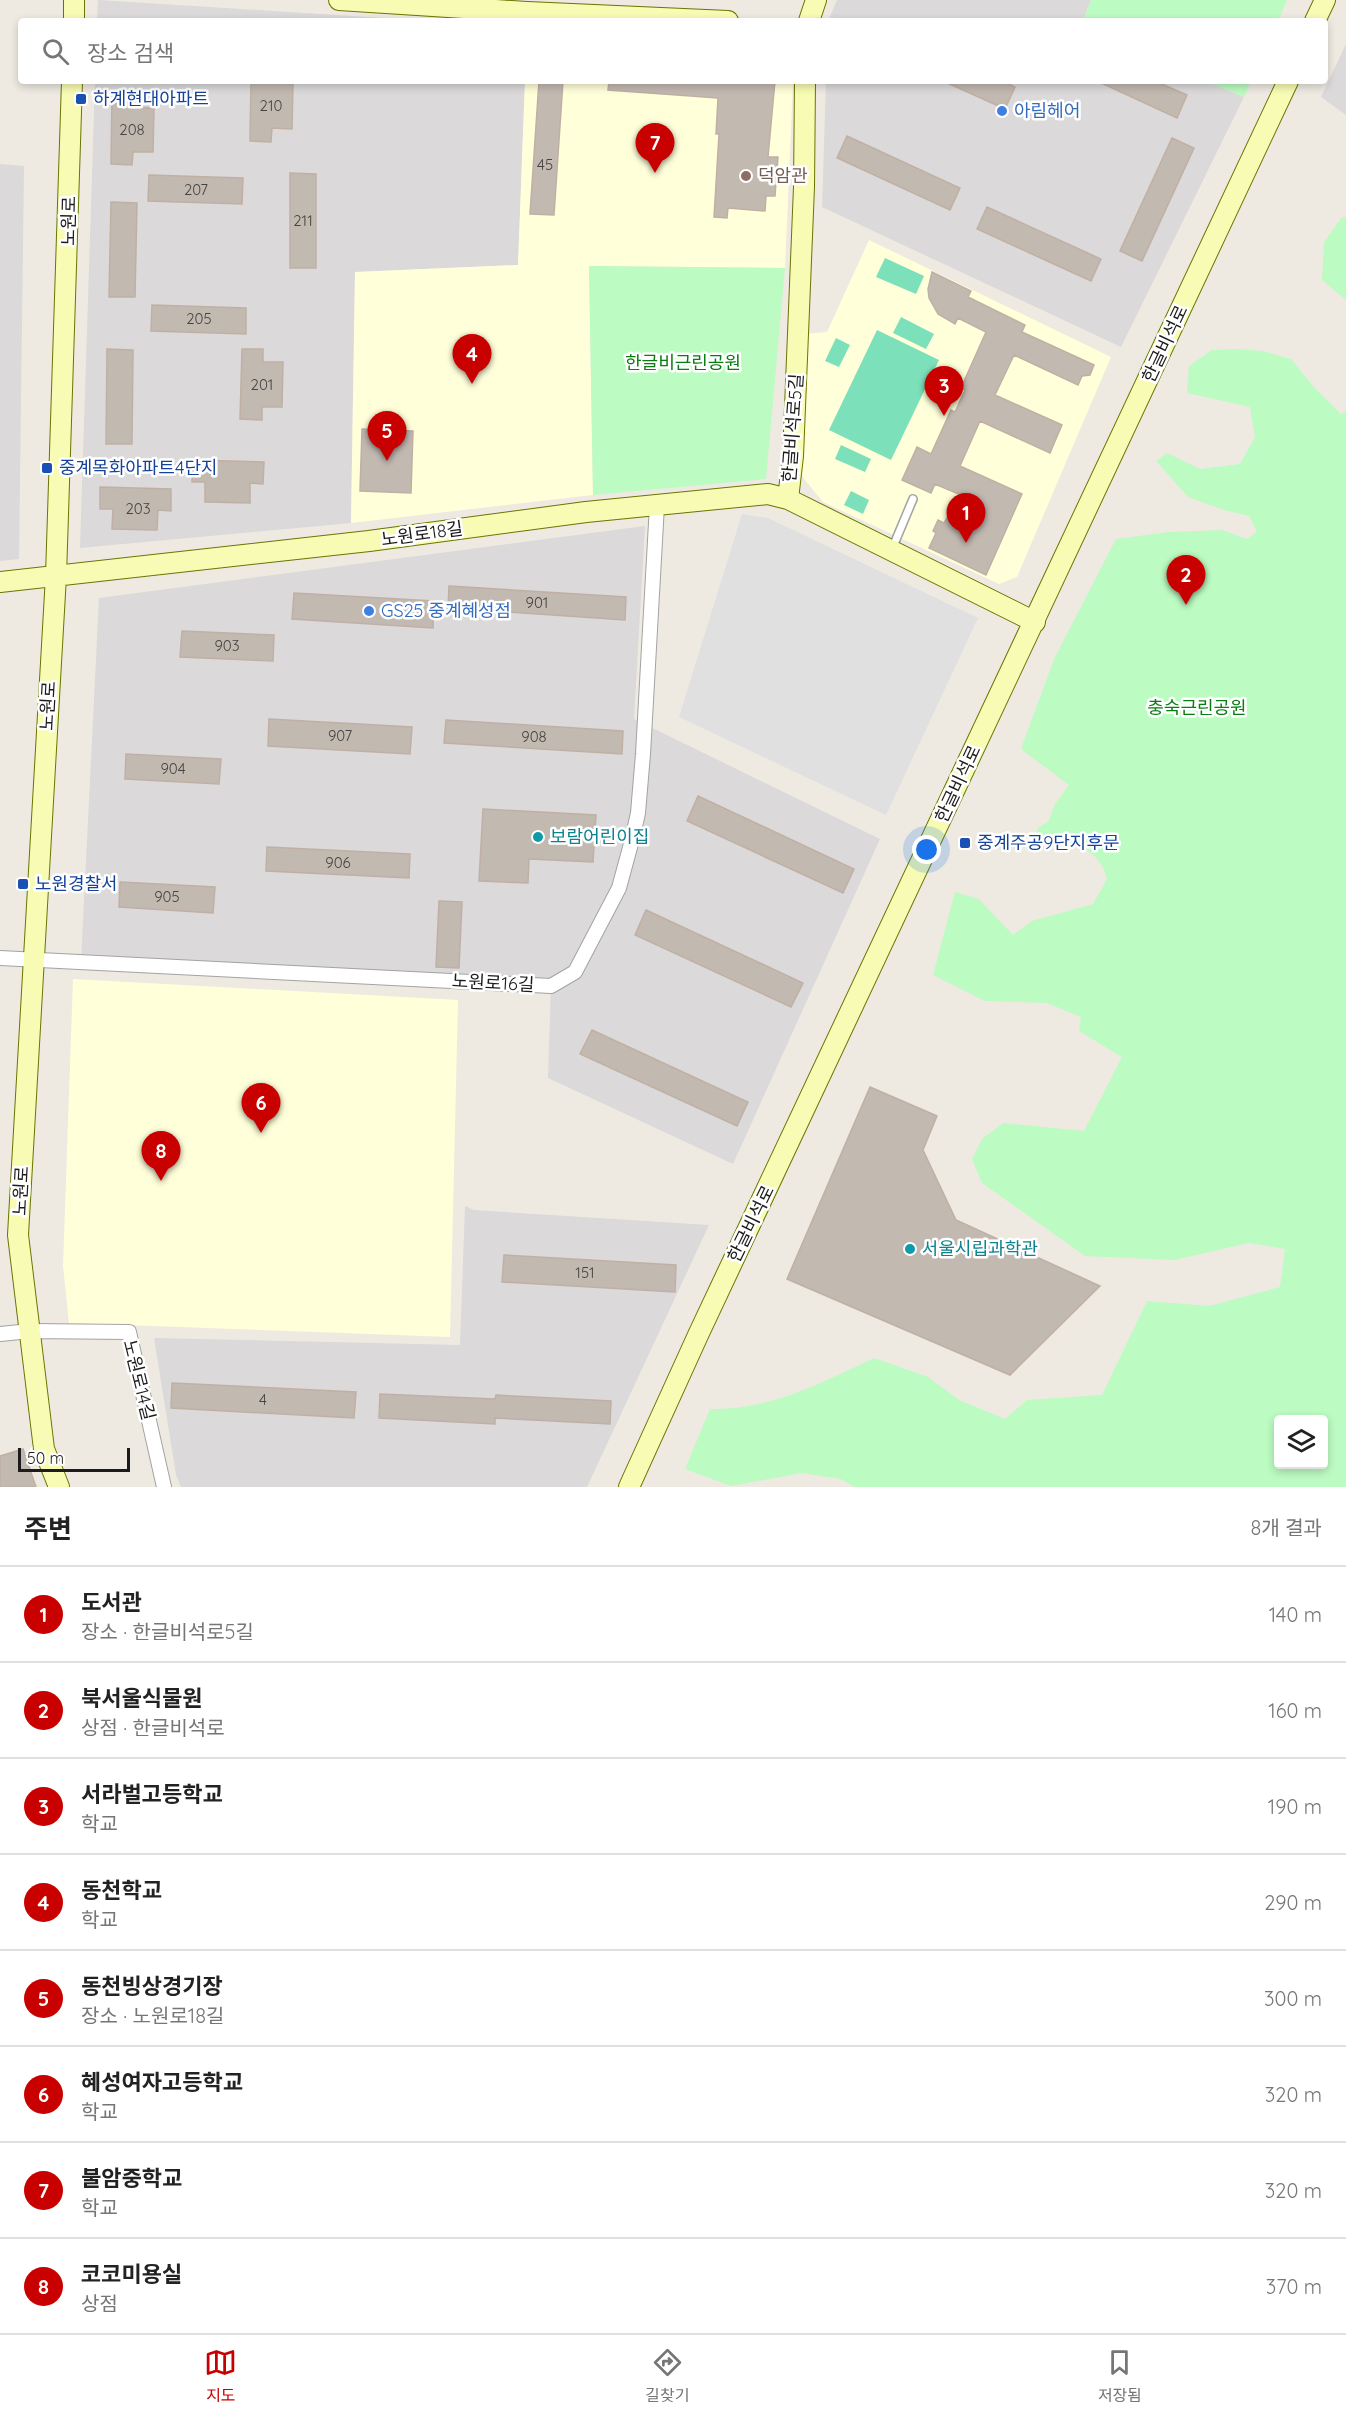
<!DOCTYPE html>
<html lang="ko">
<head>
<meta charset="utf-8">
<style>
	:root { --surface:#fff; --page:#f6f6f6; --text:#222; --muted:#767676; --line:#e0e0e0; --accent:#c90000 }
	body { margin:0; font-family:Quicksand,"Noto Sans KR",sans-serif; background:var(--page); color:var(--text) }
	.controls { position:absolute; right:18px; bottom:18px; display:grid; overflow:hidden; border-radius:6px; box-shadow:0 3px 9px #0003 }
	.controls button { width:54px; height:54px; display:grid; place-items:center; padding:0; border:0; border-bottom:2px solid var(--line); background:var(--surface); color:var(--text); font:30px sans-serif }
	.scale { position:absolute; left:18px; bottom:15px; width:112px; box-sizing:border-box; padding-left:6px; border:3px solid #1c1c1c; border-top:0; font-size:16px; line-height:21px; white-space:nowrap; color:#1c1c1c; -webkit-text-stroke:4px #fff; paint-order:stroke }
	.you { position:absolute; left:927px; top:850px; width:21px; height:21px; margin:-15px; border:4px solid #fff; border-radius:50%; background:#1a73e8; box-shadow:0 0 0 9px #1a73e833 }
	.badge { display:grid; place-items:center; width:39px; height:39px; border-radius:50%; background:var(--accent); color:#fff; font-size:20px; font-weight:700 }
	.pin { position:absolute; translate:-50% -50px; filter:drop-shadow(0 2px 3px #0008) }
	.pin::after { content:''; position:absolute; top:32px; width:21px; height:18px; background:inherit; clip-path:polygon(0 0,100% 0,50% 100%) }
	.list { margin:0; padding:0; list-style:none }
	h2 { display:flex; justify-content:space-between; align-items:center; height:78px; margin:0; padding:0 24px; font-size:26px }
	h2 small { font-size:20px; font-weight:400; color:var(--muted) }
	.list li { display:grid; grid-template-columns:39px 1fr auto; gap:18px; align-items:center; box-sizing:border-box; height:96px; padding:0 24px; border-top:2px solid var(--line) }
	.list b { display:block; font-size:22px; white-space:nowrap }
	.list p { margin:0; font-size:20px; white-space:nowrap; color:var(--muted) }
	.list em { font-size:20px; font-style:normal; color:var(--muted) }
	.icon { flex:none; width:33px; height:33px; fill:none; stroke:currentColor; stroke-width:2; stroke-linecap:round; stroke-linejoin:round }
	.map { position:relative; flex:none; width:1346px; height:1487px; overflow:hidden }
	.search { position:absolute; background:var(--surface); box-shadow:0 3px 9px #0003; left:18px; right:18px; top:18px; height:66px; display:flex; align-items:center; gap:15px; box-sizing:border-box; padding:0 21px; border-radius:6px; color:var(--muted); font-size:22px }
	.sheet { height:846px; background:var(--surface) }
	nav { display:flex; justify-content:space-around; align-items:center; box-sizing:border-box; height:84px; border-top:2px solid var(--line); background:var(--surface); font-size:16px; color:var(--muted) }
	nav a { display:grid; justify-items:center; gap:3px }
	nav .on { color:var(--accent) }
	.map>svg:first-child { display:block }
</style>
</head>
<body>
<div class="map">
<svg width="1346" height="1487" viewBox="0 0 1346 1487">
	<rect width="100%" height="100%" fill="#eeeae2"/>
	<path fill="#dbd9d9" d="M98 0 431 21H97Z
		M837 0H1091L1083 21H828Z
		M1346 44V115L1321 97Z
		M95 81H525L518 265 355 272 351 523 80 548Z
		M826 81H1206L1244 97 1121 347 822 207Z
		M0 164 24 166 19 559 0 561Z
		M645 526 634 719 880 839 733 1164 548 1078 551 986 81 962 99 598Z
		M465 1206 474 1210 709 1225 587 1487H181L176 1475 154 1338 460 1345Z"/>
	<path fill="#ffffda" d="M525 81H793L785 268 589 266 593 495 351 523 355 272 518 265Z
		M869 240 1111 357 1017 577 999 584 823 502 801 475 805 334 827 332Z
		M73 979 458 1000 450 1337 69 1323 63 1266Z"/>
	<path fill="#bcfbc1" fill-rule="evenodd" d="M1091 0H1287L1278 21H1083Z
		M1206 81H1251L1244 97Z
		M1342 217H1346V300L1322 280 1324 242Z
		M589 266 785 268 766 479 593 495Z
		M1237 349 1262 351 1291 359 1314 387 1341 414 1346 411V1487H854L841 1479 802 1473 731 1486 685 1469 710 1409C769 1411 823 1382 874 1358L928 1377 959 1400 1005 1419 1027 1400 1102 1395 1147 1301 1209 1306 1280 1287 1285 1249 1249 1243 1174 1260 1085 1256 982 1183 972 1159 982 1139 1003 1123 1084 1131 1122 1057 1079 1031 1081 1017 1047 1003 985 1001 933 975 955 892 979 899 1013 935 1032 921 1093 904 1107 879C1098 842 1062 840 1030 843L1039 827 1048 822 1055 804 1069 785 1021 749 1054 659 1116 539 1169 532 1222 530 1247 539 1257 532 1249 516 1224 510 1188 497 1156 461 1167 453 1200 469 1240 464 1255 437 1250 407 1187 393 1189 366 1212 350ZM1278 1420H1324V1464H1278Z"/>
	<path fill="#7ce0ba" d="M885 258 924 276 916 294 876 277Z
		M901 317 934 334 926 349 893 333Z
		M877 330 939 360 891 460 829 430Z
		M836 338 850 345 839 367 825 361Z
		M841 445 871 459 865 472 835 459Z
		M851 491 869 500 863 514 844 505Z"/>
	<path fill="#e0e0e0" d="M742 514 768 518 978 618 886 815 679 717Z"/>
	<path fill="#c2b9b1" stroke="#c0b0a4" stroke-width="1.5" d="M251 81 293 84 292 129 272 128 271 142 250 141Z
		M539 81H563L554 215 530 214Z
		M609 81H775L768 157H778L775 196H766L765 211 728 208 727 218 714 217 719 134H716L718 98 608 90Z
		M943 81H1002L1015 87 1005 109Z
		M1097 81H1155L1187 95 1177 118Z
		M112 94H134V107L154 108 153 152H133L132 165 111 164Z
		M847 136 960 188 950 210 837 158Z
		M1172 138 1194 148 1142 261 1120 251Z
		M290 173 316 174V268H290Z
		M149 175 243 178 242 204 148 201Z
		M111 202 137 203 135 297H109Z
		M987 207 1101 259 1091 281 977 229Z
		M932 272 971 291 968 297 1025 325 1022 332 1094 365 1090 375 1082 376 1078 385 1014 355 995 395 1062 425 1050 453 980 421 960 466 1022 494 986 575 929 548 936 533 933 531 938 520 944 523 948 516 951 518 961 495 935 484 931 493 902 480 917 447 931 454 951 410 955 412 965 390 961 388 986 332 958 318 955 324 938 314 929 298 928 289Z
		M152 305 246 308V334L151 331Z
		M107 349 133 350 132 444H106Z
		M242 349H263V362H283L282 407H262V420L240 419Z
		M362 429 413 431 411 493 360 491Z
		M193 460 264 462 263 484 250 483V503L205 502V482H192Z
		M100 487 171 489V511L158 510 157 530 112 529 113 509H100Z
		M449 586 626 597 625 620 448 608Z
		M294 593 434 601 433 628 292 619Z
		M182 631 274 635 273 661 180 657Z
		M269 719 412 727 410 754 268 746Z
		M446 720 623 731 622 754 444 743Z
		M126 754 221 759 219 784 125 779Z
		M698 796 854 869 843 893 687 821Z
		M483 809 596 815 593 862 529 859 528 883 479 881Z
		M267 847 410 854 409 878 266 871Z
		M120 882 215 887 213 913 119 907Z
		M439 901 462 902 459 968 436 967Z
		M646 910 803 983 791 1007 635 935Z
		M592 1030 748 1102 737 1126 580 1054Z
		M870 1087 937 1116 923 1150 956 1220 1100 1286 1010 1375 787 1279Z
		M504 1255 676 1265 675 1292 502 1282Z
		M172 1383 356 1392 354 1418 171 1408Z
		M380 1394 495 1399 496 1395 611 1401 610 1424 495 1418V1424L379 1418Z
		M23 1449 36 1487H0V1456Z"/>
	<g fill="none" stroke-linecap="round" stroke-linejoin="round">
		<g stroke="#a3a3a3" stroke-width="10">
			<path id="lane" d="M892 549 913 499"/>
		</g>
		<g stroke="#a3a3a3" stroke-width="16">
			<path id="street" d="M0 958 551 986 575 972 619 888 632 840 638 813 643 754 657 505
				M0 1334 30 1331 129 1332 164 1487"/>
		</g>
		<g stroke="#697502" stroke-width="22">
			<path id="secondary" d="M339 0 527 12 728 21
				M74 21V0
				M809 21 816 0
				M1315 21 1325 0
				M788 499 793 456 804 187 805 81
				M0 582 369 541 586 512 768 494 788 499 1035 622
				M59 1487 44 1449 18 1235 56 576 72 81
				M629 1487 699 1333 1288 81"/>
		</g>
		<use href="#lane" stroke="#fff" stroke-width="7"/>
		<use href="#street" stroke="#fff" stroke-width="14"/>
		<use href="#secondary" stroke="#f8fbb3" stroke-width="20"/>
	</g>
	<g fill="#1a4fb4" stroke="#fff" stroke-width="2">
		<rect x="75" y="93" width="12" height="12" rx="3"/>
		<rect x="41" y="462" width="12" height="12" rx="3"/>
		<rect x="959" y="837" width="12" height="12" rx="3"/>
		<rect x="17" y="878" width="12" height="12" rx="3"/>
	</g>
	<g fill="#3f7fe0" stroke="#fff" stroke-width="2">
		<circle cx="1002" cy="111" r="6"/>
		<circle cx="369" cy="611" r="6"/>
	</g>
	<circle fill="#8d6e63" stroke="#fff" stroke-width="2" cx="746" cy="176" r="6"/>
	<g fill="#0f9aa8" stroke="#fff" stroke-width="2">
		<circle cx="538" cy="837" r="6"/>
		<circle cx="910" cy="1249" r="6"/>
	</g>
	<g text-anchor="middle" stroke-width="5" stroke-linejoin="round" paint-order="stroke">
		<g font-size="15" fill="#464341">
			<text x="271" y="111">210</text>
			<text x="132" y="135">208</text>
			<text x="545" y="170">45</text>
			<text x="196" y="195">207</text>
			<text x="303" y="226">211</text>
			<text x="199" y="324">205</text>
			<text x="262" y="390">201</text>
			<text x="138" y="514">203</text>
			<text x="537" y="608">901</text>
			<text x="227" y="651">903</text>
			<text x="340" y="741">907</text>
			<text x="534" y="742">908</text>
			<text x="173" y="774">904</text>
			<text x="338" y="868">906</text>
			<text x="167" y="902">905</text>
			<text x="585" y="1278">151</text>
			<text x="263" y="1405">4</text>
		</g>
		<g font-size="18" fill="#164399" stroke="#fff" text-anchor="start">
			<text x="93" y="105">하계현대아파트</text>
			<text x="59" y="474">중계목화아파트4단지</text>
			<text x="977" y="849">중계주공9단지후문</text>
			<text x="35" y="890">노원경찰서</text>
		</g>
		<g font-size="18" fill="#366cbe" stroke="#fff" text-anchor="start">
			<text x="1014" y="117">아림헤어</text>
			<text x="381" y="617">GS25 중계혜성점</text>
		</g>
		<g font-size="18" fill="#785e54" stroke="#fff" text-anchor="start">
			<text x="758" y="182">덕암관</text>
		</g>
		<g font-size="18" fill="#1c1c1c" stroke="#fff">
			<text transform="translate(69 221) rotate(-89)" y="6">노원로</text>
			<text transform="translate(1165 344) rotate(-65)" y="6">한글비석로</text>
			<text transform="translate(793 428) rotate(-86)" y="6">한글비석로5길</text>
			<text transform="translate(422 534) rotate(-8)" y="6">노원로18길</text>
			<text transform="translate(48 706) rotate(-87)" y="6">노원로</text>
			<text transform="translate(958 784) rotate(-65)" y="6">한글비석로</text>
			<text transform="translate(493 983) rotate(3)" y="6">노원로16길</text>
			<text transform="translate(21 1191) rotate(-87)" y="6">노원로</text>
			<text transform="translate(751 1224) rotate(-64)" y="6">한글비석로</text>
			<text transform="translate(139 1380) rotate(76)" y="6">노원로14길</text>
		</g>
		<g font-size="18" fill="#087d12" stroke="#fff">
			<text x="683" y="369">한글비근린공원</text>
			<text x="1197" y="714">충숙근린공원</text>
		</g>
		<g font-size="18" fill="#0d838f" stroke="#fff" text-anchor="start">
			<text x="550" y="843">보람어린이집</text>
			<text x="922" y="1255">서울시립과학관</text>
		</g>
	</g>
</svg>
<div class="controls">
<button><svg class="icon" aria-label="layers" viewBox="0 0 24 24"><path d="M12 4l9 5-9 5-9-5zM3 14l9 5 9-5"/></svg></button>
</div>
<div class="scale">50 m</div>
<div class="you"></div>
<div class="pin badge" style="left:966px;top:543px">1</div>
<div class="pin badge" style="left:1186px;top:605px">2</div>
<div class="pin badge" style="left:944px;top:416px">3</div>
<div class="pin badge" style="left:472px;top:384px">4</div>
<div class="pin badge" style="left:387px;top:461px">5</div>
<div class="pin badge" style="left:261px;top:1133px">6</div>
<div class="pin badge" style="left:655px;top:173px">7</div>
<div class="pin badge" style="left:161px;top:1181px">8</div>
<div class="search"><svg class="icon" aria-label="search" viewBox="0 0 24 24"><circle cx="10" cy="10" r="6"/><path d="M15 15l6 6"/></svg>장소 검색</div>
</div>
<section class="sheet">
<h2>주변<small>8개 결과</small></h2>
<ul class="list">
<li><span class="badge">1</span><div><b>도서관</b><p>장소 · 한글비석로5길</p></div><em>140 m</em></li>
<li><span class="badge">2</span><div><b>북서울식물원</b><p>상점 · 한글비석로</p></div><em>160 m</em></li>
<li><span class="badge">3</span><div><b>서라벌고등학교</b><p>학교</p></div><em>190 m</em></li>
<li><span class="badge">4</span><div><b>동천학교</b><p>학교</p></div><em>290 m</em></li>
<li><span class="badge">5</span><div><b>동천빙상경기장</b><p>장소 · 노원로18길</p></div><em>300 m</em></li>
<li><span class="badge">6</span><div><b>혜성여자고등학교</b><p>학교</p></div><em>320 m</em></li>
<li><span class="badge">7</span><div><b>불암중학교</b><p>학교</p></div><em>320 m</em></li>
<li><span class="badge">8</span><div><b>코코미용실</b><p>상점</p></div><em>370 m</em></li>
</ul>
</section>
<nav>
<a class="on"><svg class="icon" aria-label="map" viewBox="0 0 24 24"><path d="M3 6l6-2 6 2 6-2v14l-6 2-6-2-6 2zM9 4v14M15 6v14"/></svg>지도</a>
<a><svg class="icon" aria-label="directions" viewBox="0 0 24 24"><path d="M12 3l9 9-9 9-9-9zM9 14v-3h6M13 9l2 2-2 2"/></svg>길찾기</a>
<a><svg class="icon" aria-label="saved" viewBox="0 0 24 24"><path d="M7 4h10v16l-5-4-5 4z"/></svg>저장됨</a>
</nav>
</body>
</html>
